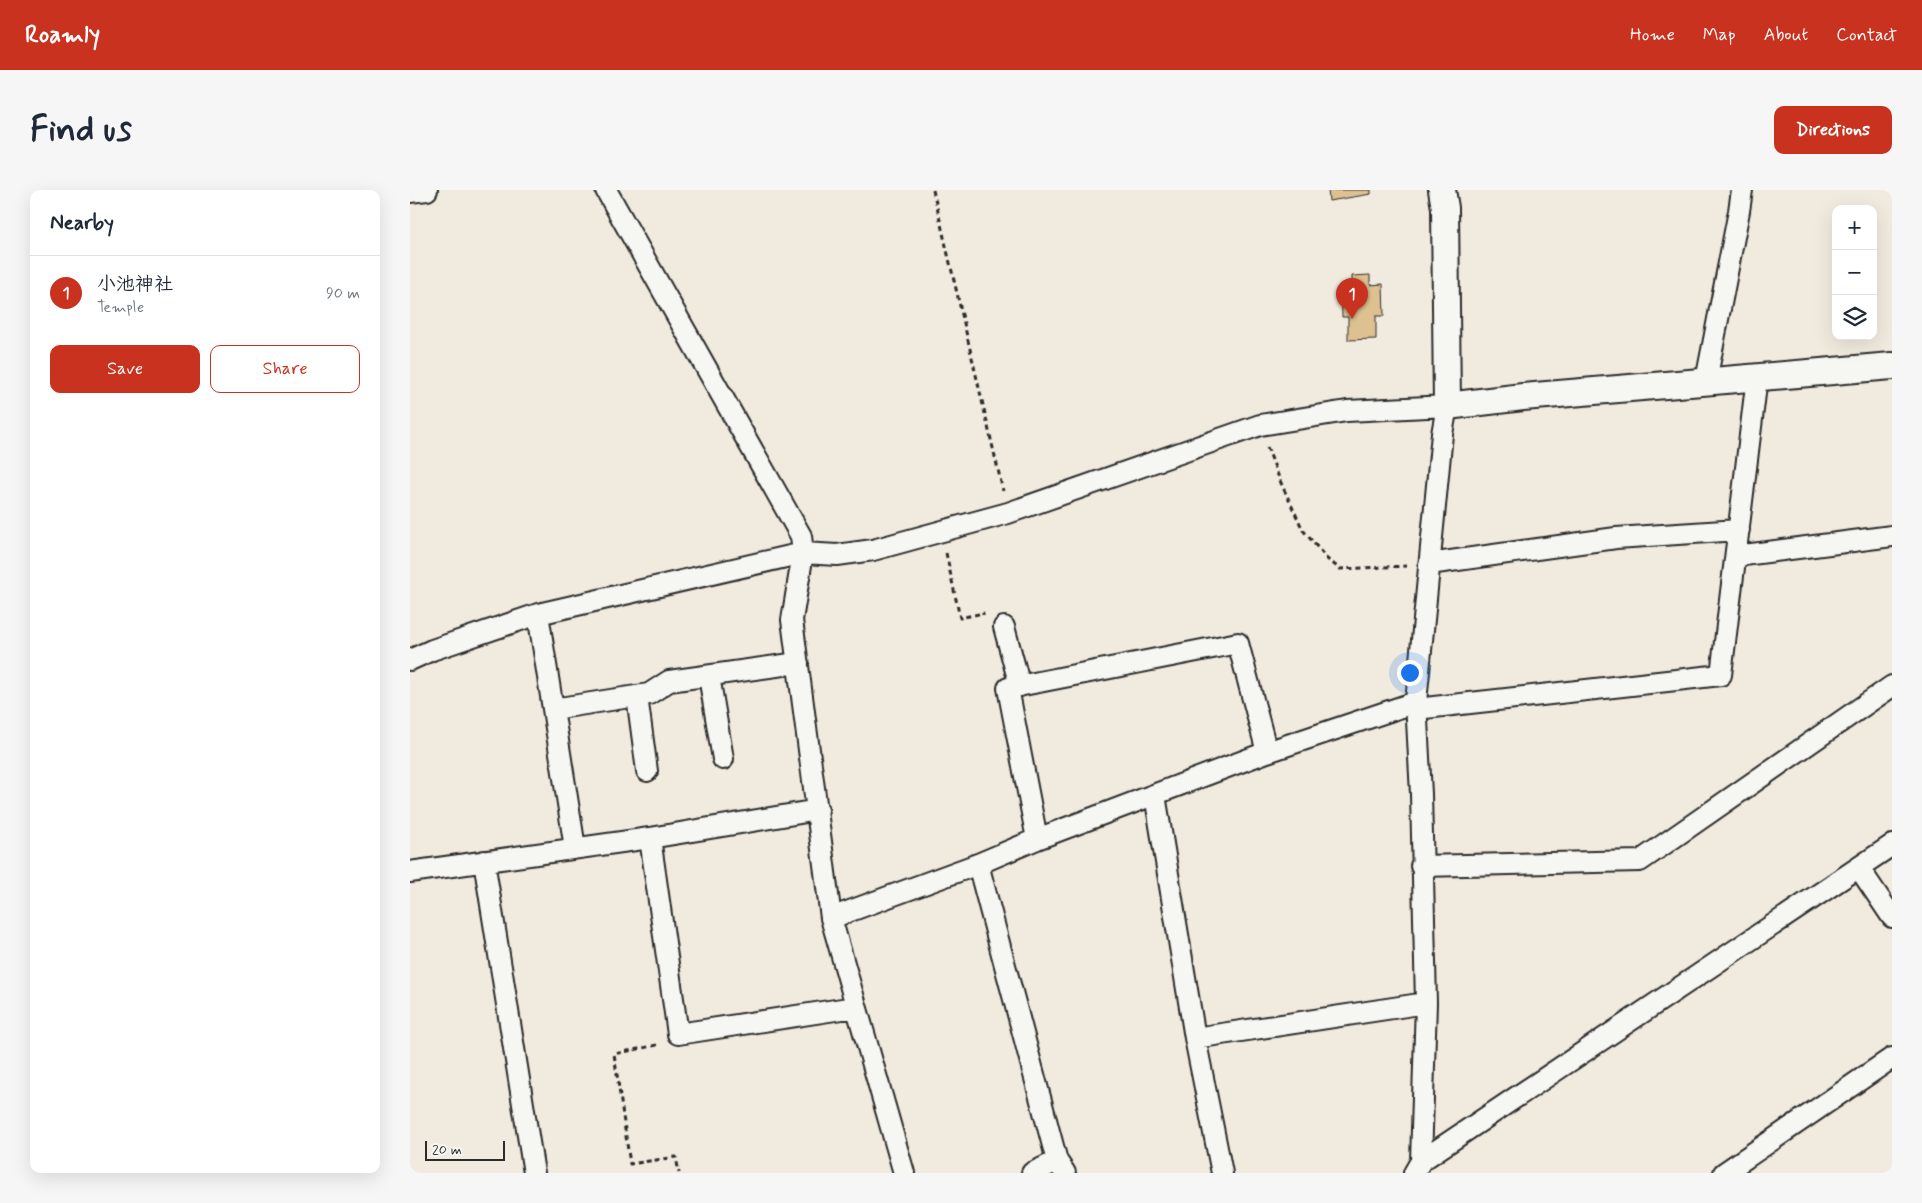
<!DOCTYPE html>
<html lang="en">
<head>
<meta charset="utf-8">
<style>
	:root { --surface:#fff; --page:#f6f6f7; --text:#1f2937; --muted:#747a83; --line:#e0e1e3; --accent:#c8321e }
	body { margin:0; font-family:Mynerve,"Klee One",sans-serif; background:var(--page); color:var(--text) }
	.controls { position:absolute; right:15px; top:15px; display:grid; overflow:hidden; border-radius:10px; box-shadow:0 5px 20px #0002 }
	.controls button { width:45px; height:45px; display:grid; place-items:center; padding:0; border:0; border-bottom:1px solid var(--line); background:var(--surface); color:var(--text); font:25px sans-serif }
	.scale { position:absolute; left:15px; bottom:12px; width:80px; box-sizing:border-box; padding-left:5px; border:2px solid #2b2b2b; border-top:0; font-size:14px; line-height:18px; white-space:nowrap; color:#2b2b2b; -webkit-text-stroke:4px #f6f6f2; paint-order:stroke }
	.you { position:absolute; left:999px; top:482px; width:18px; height:18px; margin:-12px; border:4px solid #fff; border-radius:50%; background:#1a73e8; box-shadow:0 0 0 8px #1a73e833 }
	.badge { display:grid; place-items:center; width:32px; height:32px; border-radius:50%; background:var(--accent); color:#fff; font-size:16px; font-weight:700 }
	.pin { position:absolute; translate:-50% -41px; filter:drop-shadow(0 1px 2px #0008) }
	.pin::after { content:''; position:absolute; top:26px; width:18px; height:15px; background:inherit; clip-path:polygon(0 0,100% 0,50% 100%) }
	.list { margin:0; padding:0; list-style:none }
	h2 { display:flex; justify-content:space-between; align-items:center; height:65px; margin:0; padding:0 20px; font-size:21px }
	h2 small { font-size:16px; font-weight:400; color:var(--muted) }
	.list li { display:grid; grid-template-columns:32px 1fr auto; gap:15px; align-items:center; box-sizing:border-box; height:75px; padding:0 20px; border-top:1px solid var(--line) }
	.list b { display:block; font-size:19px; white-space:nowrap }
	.list p { margin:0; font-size:16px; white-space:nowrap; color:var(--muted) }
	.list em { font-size:16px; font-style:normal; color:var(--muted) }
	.actions { display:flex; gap:10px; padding:15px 20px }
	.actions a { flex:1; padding:11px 0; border:1px solid var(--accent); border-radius:10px; text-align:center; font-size:18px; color:var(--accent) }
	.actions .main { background:var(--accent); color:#fff }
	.icon { flex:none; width:28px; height:28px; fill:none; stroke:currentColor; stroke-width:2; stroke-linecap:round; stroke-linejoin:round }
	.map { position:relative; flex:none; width:1482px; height:983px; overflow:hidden; border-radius:10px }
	header { display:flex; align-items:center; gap:30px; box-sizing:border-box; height:70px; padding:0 25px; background:var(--accent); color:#fff }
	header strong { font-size:24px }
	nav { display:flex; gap:28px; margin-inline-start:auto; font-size:18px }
	.intro { display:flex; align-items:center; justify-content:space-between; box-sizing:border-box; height:120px; padding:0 30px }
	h1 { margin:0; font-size:35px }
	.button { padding:12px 22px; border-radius:10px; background:var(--accent); color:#fff; font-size:18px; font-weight:700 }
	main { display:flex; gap:30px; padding:0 30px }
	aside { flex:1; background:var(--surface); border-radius:10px; box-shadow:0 5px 20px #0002 }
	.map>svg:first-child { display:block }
</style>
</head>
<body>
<header>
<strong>Roamly</strong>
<nav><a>Home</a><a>Map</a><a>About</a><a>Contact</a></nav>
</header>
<div class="intro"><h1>Find us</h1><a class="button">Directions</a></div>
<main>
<aside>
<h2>Nearby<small></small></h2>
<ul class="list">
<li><span class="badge">1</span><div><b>小池神社</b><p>Temple</p></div><em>90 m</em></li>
</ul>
<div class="actions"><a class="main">Save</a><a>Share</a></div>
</aside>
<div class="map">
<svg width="1482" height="983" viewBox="0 0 1482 983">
	<rect width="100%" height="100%" fill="#f1ebdf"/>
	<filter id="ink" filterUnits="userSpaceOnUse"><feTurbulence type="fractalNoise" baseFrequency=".02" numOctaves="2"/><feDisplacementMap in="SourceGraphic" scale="10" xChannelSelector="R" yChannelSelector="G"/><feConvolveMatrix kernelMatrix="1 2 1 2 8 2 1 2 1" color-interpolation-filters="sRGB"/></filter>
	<g filter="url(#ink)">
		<path fill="#ddc191" stroke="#2b2b2b" d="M918 0H961V4L919 11Z
			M960 85V95L973 94 974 126H966V149L938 150V127H932L931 94H942V86Z"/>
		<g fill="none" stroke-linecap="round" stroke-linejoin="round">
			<g stroke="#2b2b2b" stroke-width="24">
				<path id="minor" d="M196 0 391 346 393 363 382 430 421 728 494 983
					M0 2 17 0
					M1296 191 1329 21 1332 0
					M1326 366 1482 346
					M1019 374 1206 348 1329 340
					M128 424 165 658
					M594 437 610 496
					M0 470 22 460 128 424 393 363 427 365 463 360 598 323 850 235 937 221 1037 216 1032 244 1006 512 1011 604 1016 813 1011 971 1004 983
					M299 486 313 569
					M227 506 237 581
					M143 519 239 504 259 491 388 473
					M1006 519 1311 485 1347 187
					M745 605 785 848 812 983
					M240 648 268 844 445 817
					M627 649 598 498 828 453 857 562
					M74 671 124 983
					M568 674 647 971 655 983
					M1011 676 1230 671 1482 496
					M1449 678 1482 727
					M0 682 240 648 408 620
					M421 728 568 674 627 649 857 562 1006 512
					M785 848 1016 813
					M1011 971 1482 655
					M622 983 647 971
					M1314 983 1482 868"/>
			</g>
			<g stroke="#2b2b2b" stroke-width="30">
				<path id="tertiary" d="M1032 0 1035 18 1037 216 1113 207 1482 176"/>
			</g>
			<path stroke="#2b2b2b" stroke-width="3" stroke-dasharray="5 4" stroke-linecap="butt" d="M523 0 593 301
				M857 257 871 293 893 340 917 369 930 379 997 376
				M536 363 550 428 573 423V425
				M247 855 204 864 220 974 266 967 269 983"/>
			<use href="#minor" stroke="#f6f6f2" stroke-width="20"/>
			<use href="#tertiary" stroke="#f6f6f2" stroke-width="26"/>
		</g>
	</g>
</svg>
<div class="controls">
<button>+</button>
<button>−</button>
<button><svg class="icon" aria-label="layers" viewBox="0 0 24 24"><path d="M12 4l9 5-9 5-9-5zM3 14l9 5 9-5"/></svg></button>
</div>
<div class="scale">20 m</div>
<div class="you"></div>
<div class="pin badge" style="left:942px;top:129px">1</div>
</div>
</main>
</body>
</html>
